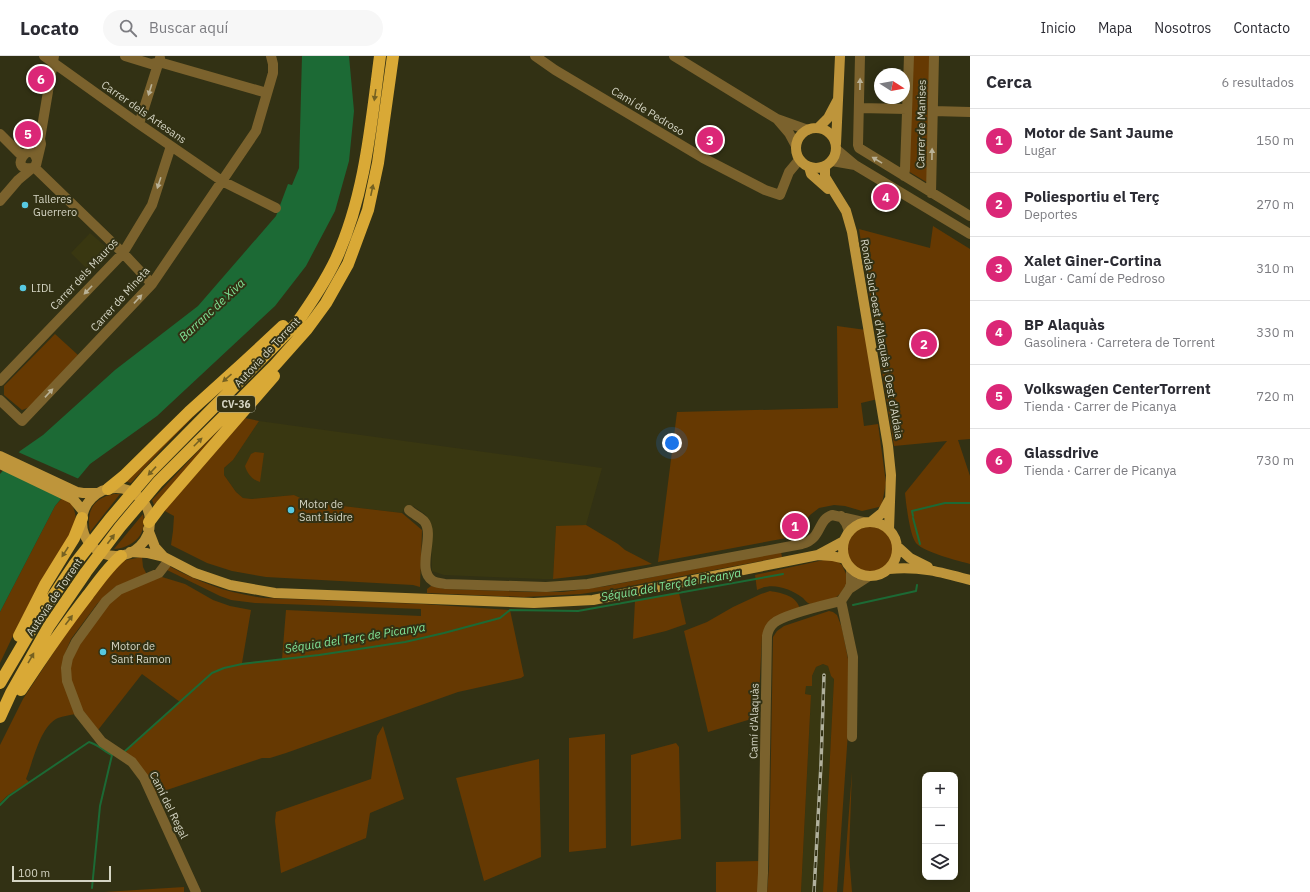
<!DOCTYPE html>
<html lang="es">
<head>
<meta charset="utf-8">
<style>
	:root { --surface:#fff; --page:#f7f7f7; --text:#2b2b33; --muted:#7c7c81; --line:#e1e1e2; --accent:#db2777 }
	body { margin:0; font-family:"IBM Plex Sans",sans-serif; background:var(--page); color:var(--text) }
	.controls { position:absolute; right:12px; bottom:12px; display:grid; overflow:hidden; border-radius:8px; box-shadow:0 2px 10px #0003 }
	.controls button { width:36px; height:36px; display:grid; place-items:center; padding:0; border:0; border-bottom:1px solid var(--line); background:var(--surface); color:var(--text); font:20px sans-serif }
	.compass { position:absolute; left:874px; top:12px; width:36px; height:36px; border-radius:50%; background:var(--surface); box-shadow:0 2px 10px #0003; rotate:101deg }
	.scale { position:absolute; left:12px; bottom:10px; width:99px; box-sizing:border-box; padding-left:4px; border:2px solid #d5d5c4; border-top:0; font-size:11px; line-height:14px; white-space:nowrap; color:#d5d5c4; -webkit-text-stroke:3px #323114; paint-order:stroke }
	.you { position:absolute; left:672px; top:387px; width:14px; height:14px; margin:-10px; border:3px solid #fff; border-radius:50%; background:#1a73e8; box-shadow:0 0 0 6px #1a73e833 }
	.badge { display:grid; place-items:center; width:26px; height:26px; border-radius:50%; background:var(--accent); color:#fff; font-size:13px; font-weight:700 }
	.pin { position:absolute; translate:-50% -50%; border:2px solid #fff; box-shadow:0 1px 4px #0006 }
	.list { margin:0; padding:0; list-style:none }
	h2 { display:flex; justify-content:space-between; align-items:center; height:52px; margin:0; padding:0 16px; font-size:17px }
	h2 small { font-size:13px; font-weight:400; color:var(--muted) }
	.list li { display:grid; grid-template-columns:26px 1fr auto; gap:12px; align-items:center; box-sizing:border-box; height:64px; padding:0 16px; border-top:1px solid var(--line) }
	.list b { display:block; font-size:15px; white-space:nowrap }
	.list p { margin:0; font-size:13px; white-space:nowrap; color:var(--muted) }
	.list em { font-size:13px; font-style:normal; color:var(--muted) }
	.icon { flex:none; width:22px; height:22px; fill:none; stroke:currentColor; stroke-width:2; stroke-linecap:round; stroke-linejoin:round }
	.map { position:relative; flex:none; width:970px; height:836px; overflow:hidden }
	header { display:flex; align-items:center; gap:24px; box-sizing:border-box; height:56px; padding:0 20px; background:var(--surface); border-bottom:1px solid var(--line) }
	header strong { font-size:19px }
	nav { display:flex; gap:22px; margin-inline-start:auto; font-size:14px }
	.search { width:280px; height:36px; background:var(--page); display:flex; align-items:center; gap:10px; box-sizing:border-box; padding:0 14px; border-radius:22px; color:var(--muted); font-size:15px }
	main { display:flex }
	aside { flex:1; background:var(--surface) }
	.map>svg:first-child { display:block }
</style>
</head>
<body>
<header>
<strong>Locato</strong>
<div class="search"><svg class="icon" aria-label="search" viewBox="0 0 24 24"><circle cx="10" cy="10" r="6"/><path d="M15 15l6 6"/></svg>Buscar aquí</div>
<nav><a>Inicio</a><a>Mapa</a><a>Nosotros</a><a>Contacto</a></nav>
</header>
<main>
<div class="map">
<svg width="970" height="836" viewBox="0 0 970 836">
	<rect width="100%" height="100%" fill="#323114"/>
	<path fill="#393711" d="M90 177 105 190 108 196 107 200 91 217 71 197Z
		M259 365 602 412 586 469 556 471 553 523H542L444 519 432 515 431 467 425 458 413 450 405 451 402 457 309 446 294 439 252 443 243 442 236 436 224 419V412L233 404Z
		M823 608 828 610 831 620 834 623 823 836H801L811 639 805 638 806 630H812V620L816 611Z"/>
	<path fill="#663902" d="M912 0H930L928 127 908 115Z
		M933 170 970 193V383L958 384 970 420V508C959 505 924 496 917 488 910 482 906 447 905 437L947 385 894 390 859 173 930 192Z
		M837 270 866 274 878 343 861 347 864 370 878 368 886 427 882 448 879 451 862 455 845 450 834 449 819 452 810 459 805 466 803 475 799 479 792 481 658 506 677 356 838 352Z
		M55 278 78 299 30 351 22 354 4 339V330Z
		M226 327 163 392 131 427 125 425Z
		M244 349 154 449 152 444 198 395Z
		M245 362 259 365 233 404 224 412V419L236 436 243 442 252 443 294 439 309 446 402 457 422 474 420 531 413 529 266 521 232 515 207 507 171 489 173 475 174 460 163 454Z
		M255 396 264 397 260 426C252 424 247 417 245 410L251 398Z
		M114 438H120L90 476C86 455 93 442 114 438Z
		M62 442 71 446C76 458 77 461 74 473L20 565 0 607V556L55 450Z
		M143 458C148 478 133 492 114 493Z
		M586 469 618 488 625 494 652 508 587 519 553 523 556 470Z
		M846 493a24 24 0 1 1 48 0a24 24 0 1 1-48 0Z
		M781 496 782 501 614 533 581 538 524 541 427 537V533L431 530 446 533 531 536H563L607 530Z
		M142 501 143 511 147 519 115 531 97 548 71 583 64 600 76 658C70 659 63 660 58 662 40 670 33 706 26 723L29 726 7 740 0 747V689L23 643 86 547 121 505Z
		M828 503 837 505 842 509 847 520 848 525 841 537 834 543 810 548C807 547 805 544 803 542 789 532 772 526 757 534L755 519Z
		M169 510C201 527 227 537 264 542L422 548 510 554 524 620 521 622 458 636 286 697 270 702H262L155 738 123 698 180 646 142 618 98 674 81 652 72 628 68 606 91 568 119 537 154 522 162 521 185 528 213 544 230 550 251 554 242 607 282 603 286 554 421 560V553L255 547 231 544 220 540 167 514Z
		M770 535C782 537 798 540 800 554L762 580 758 661 708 676 684 575 707 566 733 551 761 538Z
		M679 537 686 568 666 575 633 583 635 545Z
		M829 555 833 556 837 559 842 572 849 608 848 676 837 836H823L834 623 831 620 828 610 823 608 816 611 812 620V630H806L805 638 811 639 801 836H767L769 812 773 581 777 575 784 570Z
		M383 670 404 743 370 757 366 782 281 817 275 765 276 756 371 723 377 680Z
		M605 678 606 792 569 796V682Z
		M676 687 679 691 681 783 631 790V699Z
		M539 703 541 801 484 825 456 722Z
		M852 715 849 798 852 836H843Z
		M759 805 758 836H716V806Z
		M184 831V836H104Z"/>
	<path fill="#1c6a35" d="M302 0H349L354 55 349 105 335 155 306 210 275 250 157 360 90 408 55 450 0 556V418L20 395 43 379 115 314 198 250 276 160 288 128 292 129 299 112Z"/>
	<path fill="#323114" d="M18 396 79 423 64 443 2 413Z"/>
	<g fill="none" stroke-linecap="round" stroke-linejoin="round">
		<path stroke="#1c6a35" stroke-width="2" d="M913 460 912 455 945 447H970
			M913 462 920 488
			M853 549 916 535 917 529
			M124 696 212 617 224 612 242 608 319 599 405 586 444 577 500 562 510 554 578 555 783 518
			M0 749 9 740 89 686C97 688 104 695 112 699L100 750 92 832"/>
		<path stroke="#7b622d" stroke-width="10" d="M44 0 139 68 222 125 276 152
			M125 0 151 8 159 6 267 37
			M535 0 555 14 703 102 765 134 780 139 789 116 799 104
			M674 0 777 63 808 74
			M860 0 858 89 859 92 970 160
			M859 52 907 53
			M933 55 970 56
			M777 63 789 77 796 90
			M139 68 160 2
			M0 78 22 100
			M836 93 855 109 970 178
			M832 105 855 109
			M34 111 123 197 152 228
			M32 112C7 116 30 81 37 104
			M904 120 905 113 909 0
			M931 137 934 0
			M0 145 18 124 36 109 41 88 40 83 54 0
			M0 325 123 197 152 149 171 90
			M0 344 22 365 152 228 256 75 273 17V8L271 0
			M409 454C413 458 420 461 424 465 436 479 415 514 433 525 436 527 441 527 445 528L546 531 588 528 802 488C822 483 817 464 832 459L863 466
			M841 460 846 467 849 475
			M169 504 159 517 119 534 106 545 76 586 68 602 66 612 67 625 79 657 102 686 132 706 144 722 196 836
			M849 533 851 528V512
			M841 545 853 601 852 681
			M841 545 849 533 869 520
			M762 836 763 817 767 580C768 575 770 570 774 567 785 558 825 549 841 545"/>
		<path stroke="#be953b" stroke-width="10" d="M818 72 828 62 837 45
			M796 92a20 20 0 1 1 40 0a20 20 0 1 1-40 0Z
			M836 88 840 0
			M825 110V121L846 155 852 176 888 390 891 419 889 473
			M809 111 811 118 828 133
			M0 400 77 436 83 437H97
			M0 408 73 443 83 455
			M82 466a34 34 0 1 1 68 0a34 34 0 1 1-68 0Z
			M872 465 882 457 889 444
			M843 493a27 27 0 1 1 54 0a27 27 0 1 1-54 0Z
			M148 473 155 491 164 501
			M899 492 910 502 928 511
			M130 496 147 497 164 501 195 517 230 529 275 537 534 547 593 544 818 499 832 500 845 503
			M818 499 844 485
			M889 513C919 510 941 516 970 524"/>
		<path stroke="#d9a936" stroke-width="12" d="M108 433 124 420 189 356 241 309 283 270
			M149 466 161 450 274 320
			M19 580 45 529 74 482 82 462
			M0 627 37 564 74 509 110 463 149 417 296 268C311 247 325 226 336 203 365 140 371 68 380 0
			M21 634C42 602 64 570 88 539 98 526 108 511 121 500
			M0 661 11 637 49 570 86 516 120 471 158 426 275 309 307 273 326 247 348 208 368 154 378 107 393 0"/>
		<g stroke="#b1b19d" stroke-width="3.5">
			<path id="rail" d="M814 836 821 708 824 619"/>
		</g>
		<use href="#rail" stroke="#323114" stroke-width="2" stroke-dasharray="6" stroke-linecap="butt"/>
	</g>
	<defs><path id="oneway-solid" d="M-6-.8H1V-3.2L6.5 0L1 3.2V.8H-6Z"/></defs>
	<g fill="#bab297">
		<use href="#oneway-solid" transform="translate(860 28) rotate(-89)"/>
		<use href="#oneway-solid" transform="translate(150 34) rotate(107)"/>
		<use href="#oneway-solid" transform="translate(932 98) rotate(-89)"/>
		<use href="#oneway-solid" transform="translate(877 104) rotate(-149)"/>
		<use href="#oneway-solid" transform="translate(159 127) rotate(108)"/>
		<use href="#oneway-solid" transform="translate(88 234) rotate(134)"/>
		<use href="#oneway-solid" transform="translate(138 243) rotate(-47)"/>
		<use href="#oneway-solid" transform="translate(49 337) rotate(-47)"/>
	</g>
	<g fill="#756122">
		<use href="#oneway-solid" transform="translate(375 39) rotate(98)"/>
		<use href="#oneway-solid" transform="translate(372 134) rotate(-78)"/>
		<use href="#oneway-solid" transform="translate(227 322) rotate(139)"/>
		<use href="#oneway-solid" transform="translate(198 386) rotate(-45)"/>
		<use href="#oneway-solid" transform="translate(152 415) rotate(133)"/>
		<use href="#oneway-solid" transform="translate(111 483) rotate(-53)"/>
		<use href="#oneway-solid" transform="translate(65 496) rotate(123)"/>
		<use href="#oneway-solid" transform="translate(69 564) rotate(-53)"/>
		<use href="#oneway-solid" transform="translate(31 602) rotate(-60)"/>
	</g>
	<g fill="#57c9e2" stroke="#323114" stroke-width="1.5">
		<circle cx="25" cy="149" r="4"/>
		<circle cx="23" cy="232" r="4"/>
		<circle cx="291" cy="454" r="4"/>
		<circle cx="103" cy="596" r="4"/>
	</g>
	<g text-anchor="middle" stroke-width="4" stroke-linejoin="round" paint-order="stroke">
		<rect fill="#323114" stroke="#a4a48f" stroke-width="1" x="217" y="340" width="38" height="16" rx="3"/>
		<g font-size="10" font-weight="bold" fill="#d5d5c4">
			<text x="236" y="352">CV-36</text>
		</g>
		<g font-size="11" fill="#d5d5c4" stroke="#323114">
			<text transform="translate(648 55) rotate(31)" y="4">Camí de Pedroso</text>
			<text transform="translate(144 56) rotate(35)" y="4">Carrer dels Artesans</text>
			<text transform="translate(921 68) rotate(-89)" y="4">Carrer de Manises</text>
			<text transform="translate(84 218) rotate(-47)" y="4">Carrer dels Mauros</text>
			<text transform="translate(120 243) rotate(-48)" y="4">Carrer de Mineta</text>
			<text transform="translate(882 283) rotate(80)" y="4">Ronda Sud-oest d'Alaquàs i Oest d'Aldaia</text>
			<text transform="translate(267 296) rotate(-47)" y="4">Autovia de Torrent</text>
			<text transform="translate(54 541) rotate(-56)" y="4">Autovia de Torrent</text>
			<text transform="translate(754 665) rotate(-89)" y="4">Camí d'Alaquàs</text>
			<text transform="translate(169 749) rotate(64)" y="4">Camí del Regal</text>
		</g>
		<g font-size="11" fill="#d5d5c4" stroke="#323114" text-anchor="start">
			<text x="33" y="147">Talleres<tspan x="33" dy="13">Guerrero</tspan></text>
			<text x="31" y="236">LIDL</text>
			<text x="299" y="452">Motor de<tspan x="299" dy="13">Sant Isidre</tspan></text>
			<text x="111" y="594">Motor de<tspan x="111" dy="13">Sant Ramon</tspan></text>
		</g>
		<g font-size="12" font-style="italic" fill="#81e497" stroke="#323114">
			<text transform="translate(212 254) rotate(-43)" y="4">Barranc de Xiva</text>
			<text transform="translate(671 529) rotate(-10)" y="4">Séquia del Terç de Picanya</text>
			<text transform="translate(355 582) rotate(-9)" y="4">Séquia del Terç de Picanya</text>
		</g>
	</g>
</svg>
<div class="controls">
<button>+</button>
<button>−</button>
<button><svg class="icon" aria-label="layers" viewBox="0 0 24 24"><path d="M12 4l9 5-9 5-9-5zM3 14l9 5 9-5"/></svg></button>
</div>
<svg class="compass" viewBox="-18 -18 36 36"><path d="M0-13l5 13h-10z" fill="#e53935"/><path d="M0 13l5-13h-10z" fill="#7c7c81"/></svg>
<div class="scale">100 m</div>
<div class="you"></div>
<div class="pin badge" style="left:795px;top:470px">1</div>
<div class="pin badge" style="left:924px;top:288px">2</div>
<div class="pin badge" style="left:710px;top:84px">3</div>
<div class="pin badge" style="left:886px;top:141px">4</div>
<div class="pin badge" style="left:28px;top:78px">5</div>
<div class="pin badge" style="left:41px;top:23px">6</div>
</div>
<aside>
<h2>Cerca<small>6 resultados</small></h2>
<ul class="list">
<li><span class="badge">1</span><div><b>Motor de Sant Jaume</b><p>Lugar</p></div><em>150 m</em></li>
<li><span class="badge">2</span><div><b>Poliesportiu el Terç</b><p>Deportes</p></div><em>270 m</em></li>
<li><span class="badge">3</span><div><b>Xalet Giner-Cortina</b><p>Lugar · Camí de Pedroso</p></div><em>310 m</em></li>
<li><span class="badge">4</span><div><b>BP Alaquàs</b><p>Gasolinera · Carretera de Torrent</p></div><em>330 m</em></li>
<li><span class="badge">5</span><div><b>Volkswagen CenterTorrent</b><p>Tienda · Carrer de Picanya</p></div><em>720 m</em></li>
<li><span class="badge">6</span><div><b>Glassdrive</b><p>Tienda · Carrer de Picanya</p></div><em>730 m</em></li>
</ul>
</aside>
</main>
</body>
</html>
